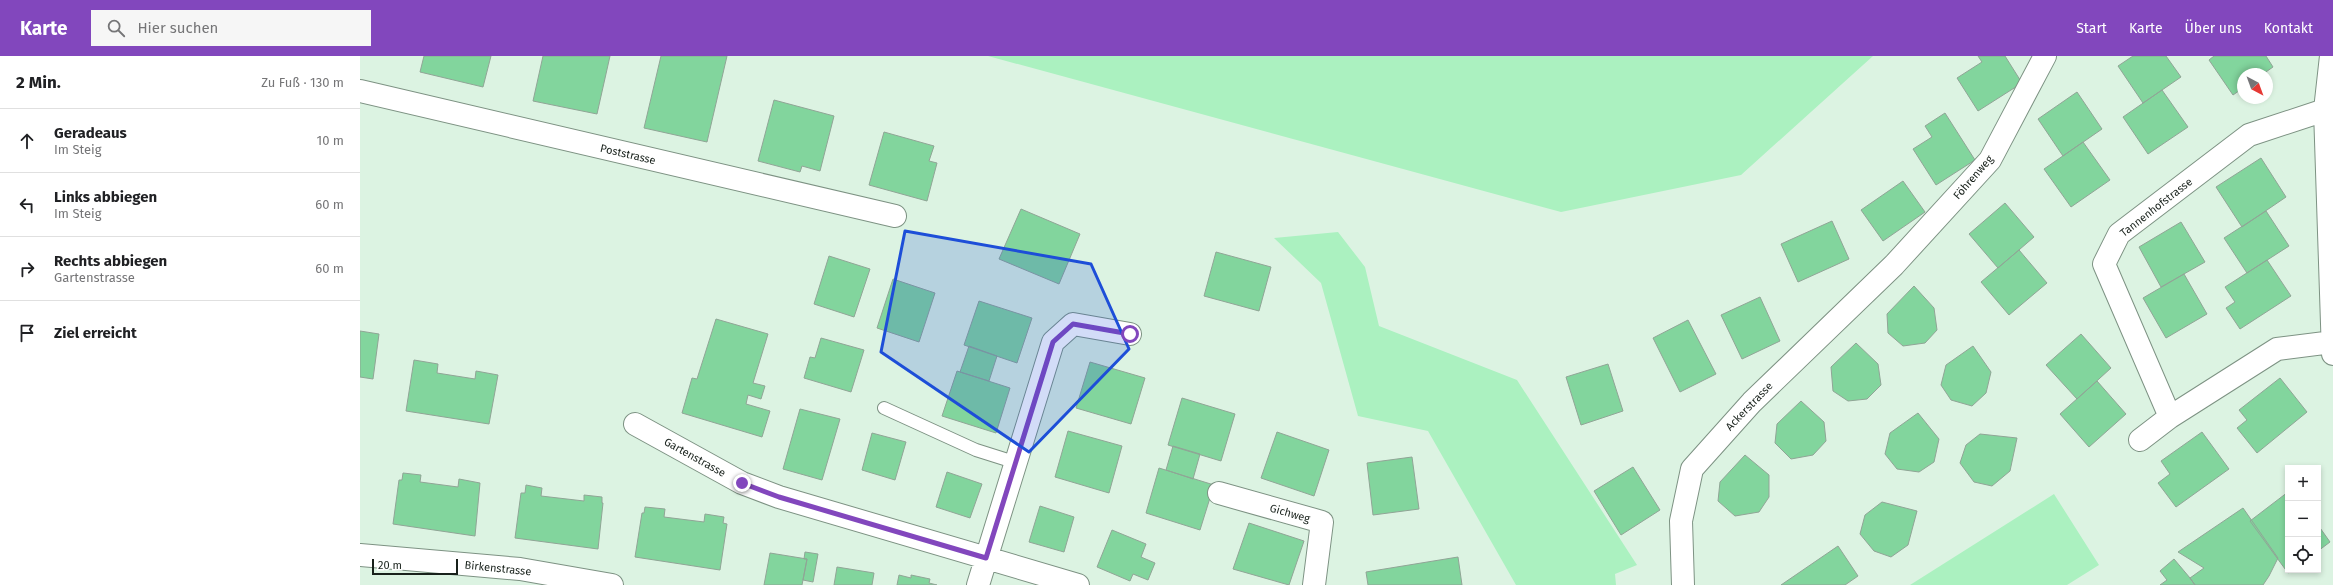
<!DOCTYPE html>
<html lang="de">
<head>
<meta charset="utf-8">
<style>
	:root { --surface:#fff; --page:#f6f6f6; --text:#202124; --muted:#757577; --line:#e0e0e0; --accent:#8247bd }
	body { margin:0; font-family:"Fira Sans",sans-serif; background:var(--page); color:var(--text) }
	.controls { position:absolute; right:12px; bottom:12px; display:grid; overflow:hidden; border-radius:0px; box-shadow:0 2px 6px #0003 }
	.controls button { width:36px; height:36px; display:grid; place-items:center; padding:0; border:0; border-bottom:1px solid var(--line); background:var(--surface); color:var(--text); font:20px sans-serif }
	.compass { position:absolute; left:1877px; top:12px; width:36px; height:36px; border-radius:50%; background:var(--surface); box-shadow:0 2px 6px #0003; rotate:139deg }
	.scale { position:absolute; left:12px; bottom:10px; width:86px; box-sizing:border-box; padding-left:4px; border:2px solid #18211b; border-top:0; font-size:11px; line-height:14px; white-space:nowrap; color:#18211b; -webkit-text-stroke:3px #fff; paint-order:stroke }
	.stop { position:absolute; width:12px; height:12px; margin:-9px; border:3px solid #8247bd; border-radius:50%; background:#fff }
	.stop.end { background:#8247bd; border-color:#fff; box-shadow:0 1px 4px #0008 }
	.list { margin:0; padding:0; list-style:none }
	h2 { display:flex; justify-content:space-between; align-items:center; height:52px; margin:0; padding:0 16px; font-size:17px }
	h2 small { font-size:13px; font-weight:400; color:var(--muted) }
	.list li { display:grid; grid-template-columns:26px 1fr auto; gap:12px; align-items:center; box-sizing:border-box; height:64px; padding:0 16px; border-top:1px solid var(--line) }
	.list b { display:block; font-size:15px; white-space:nowrap }
	.list p { margin:0; font-size:13px; white-space:nowrap; color:var(--muted) }
	.list em { font-size:13px; font-style:normal; color:var(--muted) }
	.icon { flex:none; width:22px; height:22px; fill:none; stroke:currentColor; stroke-width:2; stroke-linecap:round; stroke-linejoin:round }
	.map { position:relative; flex:none; width:1973px; height:529px; overflow:hidden }
	header { display:flex; align-items:center; gap:24px; box-sizing:border-box; height:56px; padding:0 20px; background:var(--accent); color:#fff }
	header strong { font-size:19px }
	nav { display:flex; gap:22px; margin-inline-start:auto; font-size:14px }
	.search { width:280px; height:36px; background:var(--page); display:flex; align-items:center; gap:10px; box-sizing:border-box; padding:0 14px; border-radius:0px; color:var(--muted); font-size:15px }
	main { display:flex }
	aside { flex:1; background:var(--surface) }
	.map>svg:first-child { display:block }
</style>
</head>
<body>
<header>
<strong>Karte</strong>
<div class="search"><svg class="icon" aria-label="search" viewBox="0 0 24 24"><circle cx="10" cy="10" r="6"/><path d="M15 15l6 6"/></svg>Hier suchen</div>
<nav><a>Start</a><a>Karte</a><a>Über uns</a><a>Kontakt</a></nav>
</header>
<main>
<aside>
<h2>2 Min.<small>Zu Fuß · 130 m</small></h2>
<ul class="list">
<li><svg class="icon" aria-label="ahead" viewBox="0 0 24 24"><path d="M12 20V5M6 11l6-6 6 6"/></svg><div><b>Geradeaus</b><p>Im Steig</p></div><em>10 m</em></li>
<li><svg class="icon" aria-label="left" viewBox="0 0 24 24"><path d="M17 20v-9H6M10 6l-5 5 5 5"/></svg><div><b>Links abbiegen</b><p>Im Steig</p></div><em>60 m</em></li>
<li><svg class="icon" aria-label="right" viewBox="0 0 24 24"><path d="M7 20v-9h11M14 6l5 5-5 5"/></svg><div><b>Rechts abbiegen</b><p>Gartenstrasse</p></div><em>60 m</em></li>
<li><svg class="icon" aria-label="arrive" viewBox="0 0 24 24"><path d="M6 21V4h12l-3 4 3 4H6"/></svg><div><b>Ziel erreicht</b></div></li>
</ul>
</aside>
<div class="map">
<svg width="1973" height="529" viewBox="0 0 1973 529">
	<rect width="100%" height="100%" fill="#dcf3e2"/>
	<path fill="#abf1c0" d="M628 0H1513L1381 119 1201 156Z
		M978 176 1005 211 1019 270 1157 324 1277 509 1255 518 1256 529H1156L1068 375 998 360 961 227 914 182Z
		M1694 438 1739 509 1707 529H1550Z"/>
	<path fill="#82d59d" stroke="#90a596" d="M64 0H131L123 31 60 16Z
		M183 0H250L237 58 173 45Z
		M301 0H367L347 86 284 72Z
		M1618 0H1645L1662 27 1618 55 1597 22 1622 6Z
		M1773 0H1806L1821 21 1783 47 1758 10Z
		M1854 0H1906L1913 11 1903 18H1883V32L1873 39 1849 4Z
		M1802 34 1828 71 1788 98 1763 61Z
		M1717 36 1742 73 1703 100 1678 63Z
		M414 44 474 60 460 115 442 110 440 116 398 105Z
		M1585 57 1615 104 1576 129 1553 93 1572 81 1565 70Z
		M524 76 574 90 569 105 577 107 567 145 509 129Z
		M1723 86 1750 124 1711 151 1684 113Z
		M1901 102 1926 141 1882 171 1856 131Z
		M1543 125 1565 156 1523 185 1501 154Z
		M1645 147 1674 181 1638 212 1609 178Z
		M661 153 720 178 699 228 639 203Z
		M1906 155 1929 190 1887 217 1864 182Z
		M1472 165 1489 203 1438 226 1421 188Z
		M1821 166 1845 206 1801 231 1779 191Z
		M1659 194 1687 227 1649 259 1621 226Z
		M856 196 911 211 899 255 844 240Z
		M469 200 510 213 494 261 454 248Z
		M1907 204 1931 240 1880 273 1866 252 1875 246 1865 231Z
		M1824 218 1847 258 1806 282 1783 242Z
		M533 223 575 237 559 286 517 272Z
		M1554 230 1574 252 1577 274 1565 287 1543 290 1528 277 1527 258Z
		M1400 241 1420 285 1382 303 1361 259Z
		M619 245 672 262 657 307 604 289Z
		M356 263 408 278 393 327 405 330 401 343 388 339 386 348 410 355 402 381 322 357 332 322 337 323Z
		M1328 264 1356 318 1320 336 1293 282Z
		M0 275 19 278 13 323 0 321Z
		M1721 278 1751 312 1717 343 1686 309Z
		M461 282 504 294 491 336 444 322 450 301 455 302Z
		M1496 287 1518 308 1521 329 1507 343 1488 345 1473 335 1471 311Z
		M609 290 637 300 629 325 600 316Z
		M1613 290 1631 316 1626 337 1612 350 1591 344 1581 329 1586 309Z
		M54 304 78 308 77 317 115 323 116 315 138 319 129 368 46 355Z
		M730 306 785 322 771 368 716 352Z
		M1248 308 1263 355 1221 369 1206 321Z
		M597 315 650 332 636 377 582 360Z
		M1920 322 1947 356 1897 397 1877 372 1887 364 1879 354Z
		M1737 325 1766 358 1729 391 1700 358Z
		M822 342 875 358 861 405 808 389Z
		M1441 345 1464 366 1466 385 1453 399 1431 403 1415 387 1417 368Z
		M440 353 480 363 462 424 423 413Z
		M1558 357 1579 383 1574 406 1559 416 1537 413 1525 398 1530 377Z
		M708 375 762 390 749 437 695 421Z
		M917 376 969 394 954 440 901 422Z
		M1842 376 1869 413 1816 451 1798 427 1810 418 1801 405Z
		M512 377 546 386 535 424 502 414Z
		M1620 378 1657 382 1650 415 1632 430 1614 426 1600 407 1606 389Z
		M813 390 840 398 833 423 806 414Z
		M1385 399 1409 419V441L1399 456 1375 460 1358 445 1360 426Z
		M1052 401 1059 453 1013 459 1007 407Z
		M1273 411 1300 454 1261 479 1234 435Z
		M799 412 854 429 840 474 786 457Z
		M587 416 622 428 610 462 576 451Z
		M43 417 61 419 60 426 98 431 99 423 120 427 115 480 33 468 39 424H42Z
		M166 429 182 432 181 440 224 445V439L242 441V447H243L238 493 155 482 161 437H165Z
		M1928 436V514H1932L1928 517 1890 465Z
		M1522 446 1557 455 1548 489 1531 501 1514 495 1500 478 1505 459Z
		M680 450 714 461 704 496 669 486Z
		M285 451 305 453 304 461 344 466 345 458 364 461 363 467 367 468 360 514 275 501 282 457H284Z
		M1883 452 1918 502 1909 520 1903 529H1835L1830 522 1844 512 1818 496Z
		M889 467 944 485 929 529 873 513Z
		M1958 469 1970 486 1958 495Z
		M752 474 786 488 781 501 795 507 788 524 773 518 770 525 737 511Z
		M1478 490 1498 520 1485 529H1421Z
		M445 496 458 498 453 526 443 524 447 503H444Z
		M410 497 447 503 442 529H404Z
		M1098 501 1102 529H1008L1006 516Z
		M1814 503 1830 522 1835 529H1800L1807 524 1800 515Z
		M477 511 514 517 512 529H474Z
		M539 519 551 522V519L570 523 569 527 577 529H537Z"/>
	<g fill="none" stroke-linecap="round" stroke-linejoin="round">
		<g stroke="#7d9283" stroke-width="14">
			<path id="lane" d="M524 352 616 394 654 406"/>
		</g>
		<g stroke="#7d9283" stroke-width="24">
			<path id="street" d="M1971 0 1965 54 1973 298
				M0 35 535 160
				M1973 49 1965 54 1889 79 1759 178 1744 208 1810 361 1917 293 1973 286
				M275 368 382 427 419 441 718 529
				M1780 384 1810 361
				M859 437 962 466 954 529
				M0 499 160 513 252 529
				M618 529 693 286 713 268 770 278
				M1323 529 1321 465 1332 413 1392 346 1534 209 1630 104 1685 0"/>
		</g>
		<use href="#lane" stroke="#fff" stroke-width="12"/>
		<use href="#street" stroke="#fff" stroke-width="22"/>
	</g>
	<g fill="none" stroke-linecap="round" stroke-linejoin="round">
		<path stroke="#8247bd" stroke-width="5" d="M382 427 419 441 626 502 693 286 713 268 770 278"/>
	</g>
	<path fill="#1d4ed8" fill-opacity="0.2" stroke="#1d4ed8" stroke-width="3" stroke-linejoin="round" d="M545 175 731 208 769 293 669 396 521 296Z"/>
	<g text-anchor="middle" stroke-width="4" stroke-linejoin="round" paint-order="stroke">
		<g font-size="11" fill="#18211b" stroke="#fff">
			<text transform="translate(268 98) rotate(13)" y="4">Poststrasse</text>
			<text transform="translate(1613 121) rotate(-49)" y="4">Föhrenweg</text>
			<text transform="translate(1796 151) rotate(-38)" y="4">Tannenhofstrasse</text>
			<text transform="translate(1389 350) rotate(-46)" y="4">Ackerstrasse</text>
			<text transform="translate(335 401) rotate(29)" y="4">Gartenstrasse</text>
			<text transform="translate(930 457) rotate(16)" y="4">Gichweg</text>
			<text transform="translate(138 512) rotate(6)" y="4">Birkenstrasse</text>
		</g>
	</g>
</svg>
<div class="controls">
<button>+</button>
<button>−</button>
<button><svg class="icon" aria-label="locate" viewBox="0 0 24 24"><circle cx="12" cy="12" r="6"/><path d="M12 2v4M12 18v4M2 12h4M18 12h4"/></svg></button>
</div>
<svg class="compass" viewBox="-18 -18 36 36"><path d="M0-13l5 13h-10z" fill="#e53935"/><path d="M0 13l5-13h-10z" fill="#757577"/></svg>
<div class="scale">20 m</div>
<div class="stop" style="left:770px;top:278px"></div>
<div class="stop end" style="left:382px;top:427px"></div>
</div>
</main>
</body>
</html>
